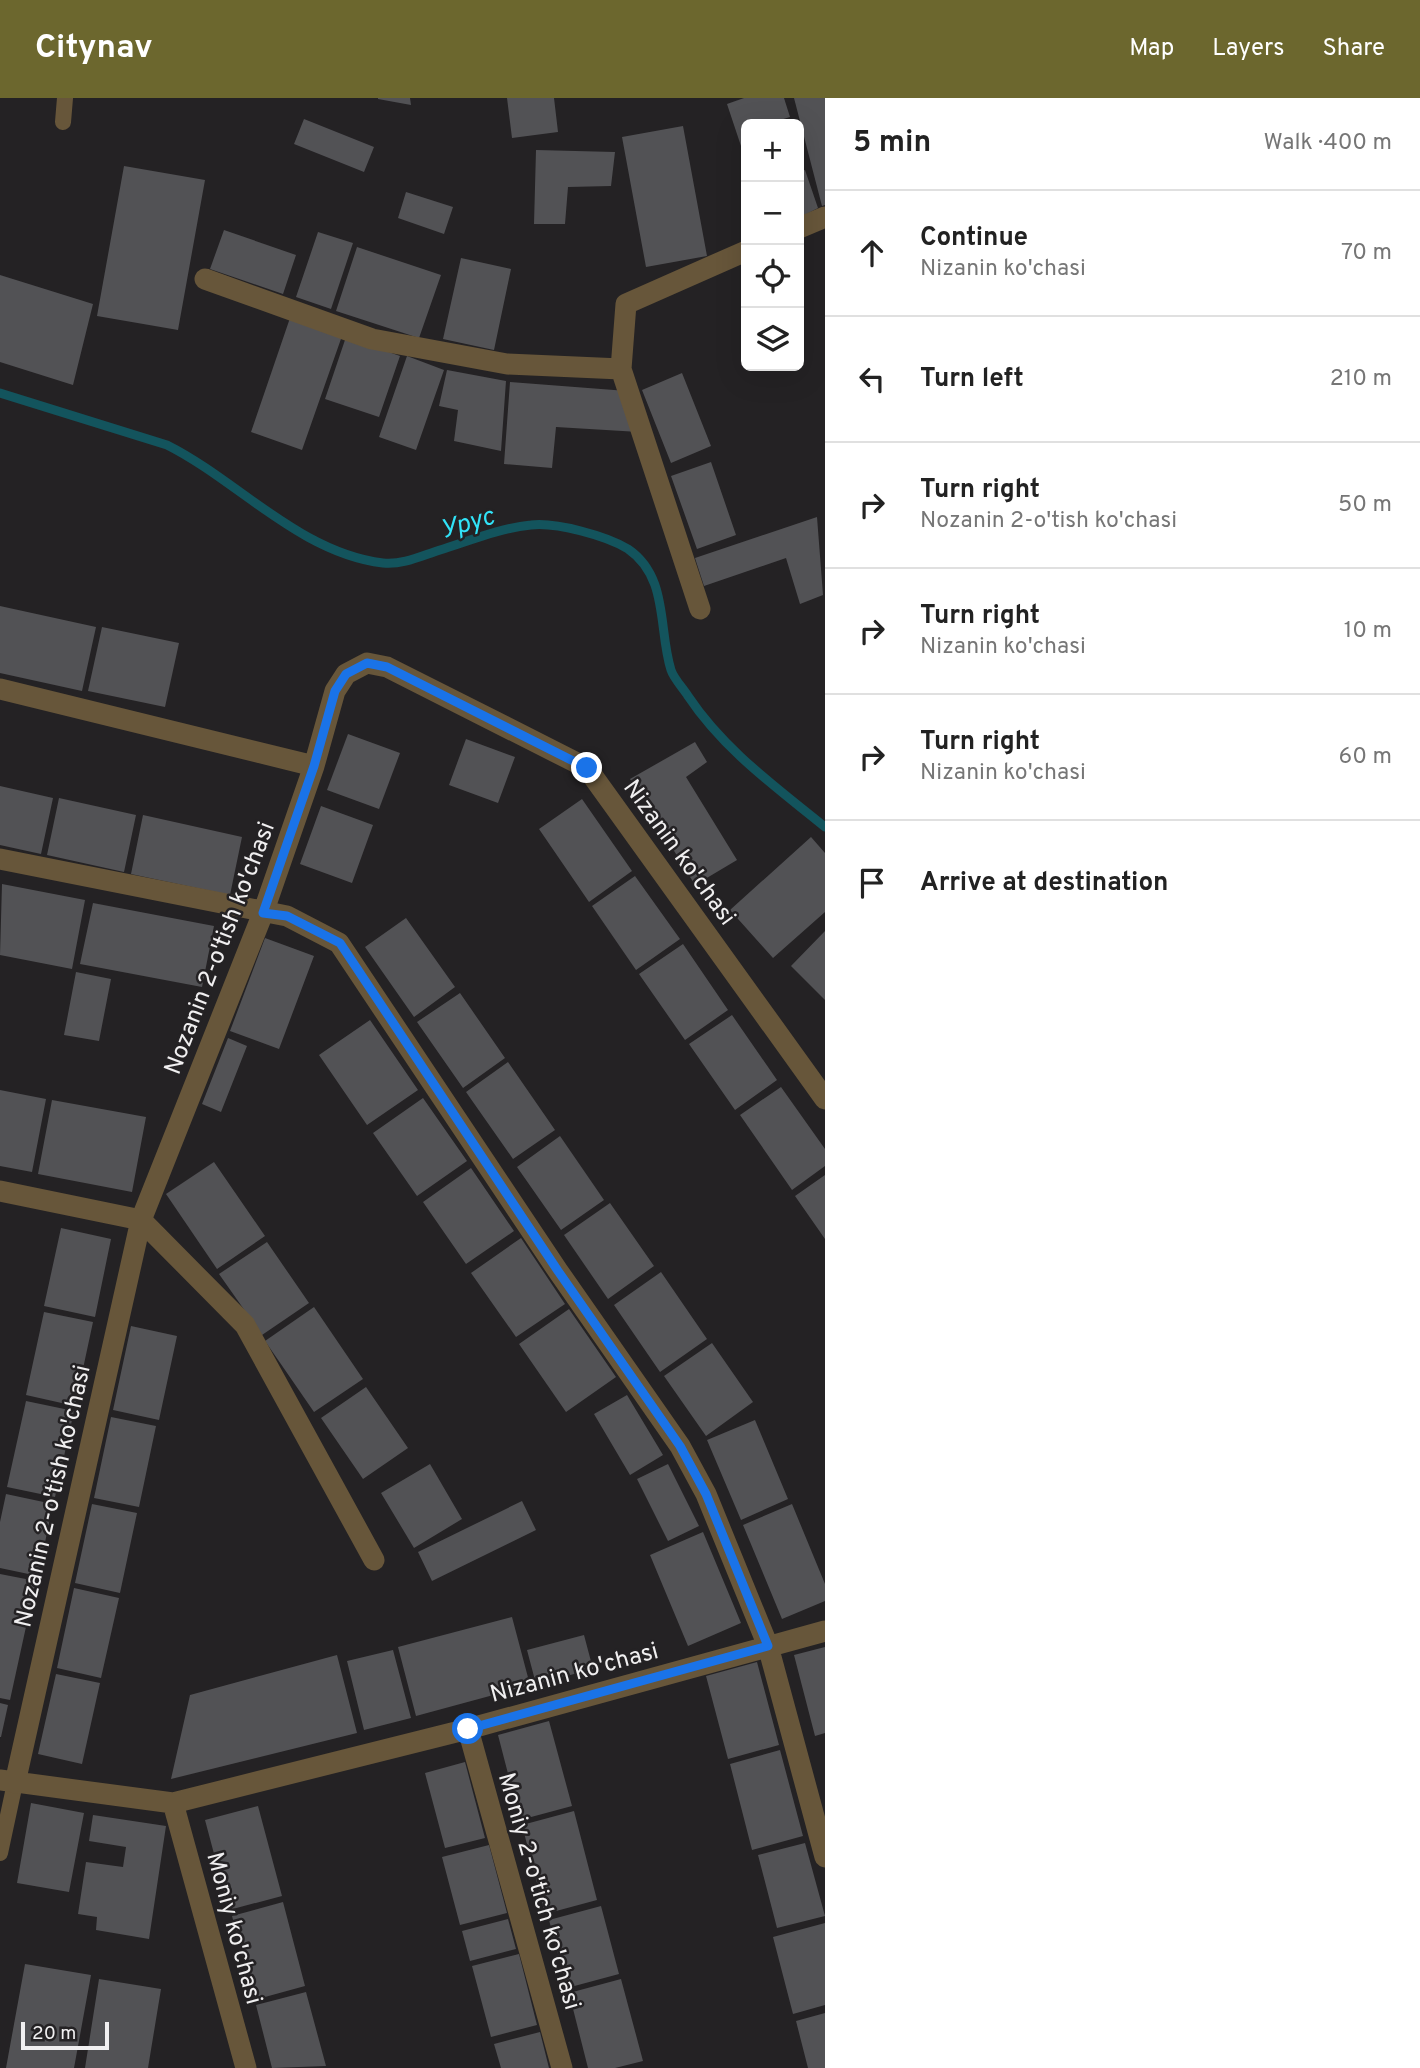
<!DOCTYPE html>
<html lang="en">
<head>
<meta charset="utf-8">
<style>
	:root { --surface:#fff; --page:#f2f2f2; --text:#222; --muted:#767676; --line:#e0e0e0; --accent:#6c672e }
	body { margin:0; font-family:Overpass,sans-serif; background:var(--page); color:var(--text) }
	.controls { position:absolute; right:21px; top:21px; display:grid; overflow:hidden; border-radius:10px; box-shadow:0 7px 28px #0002 }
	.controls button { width:63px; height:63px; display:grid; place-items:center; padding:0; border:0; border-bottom:2px solid var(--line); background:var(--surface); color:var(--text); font:35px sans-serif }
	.scale { position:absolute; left:21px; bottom:18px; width:88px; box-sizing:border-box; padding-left:7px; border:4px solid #f0eff0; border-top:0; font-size:19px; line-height:24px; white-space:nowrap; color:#f0eff0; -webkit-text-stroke:5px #242224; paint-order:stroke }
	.stop { position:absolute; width:21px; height:21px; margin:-16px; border:5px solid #1a73e8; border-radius:50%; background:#fff }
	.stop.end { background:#1a73e8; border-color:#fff; box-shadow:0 2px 7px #0008 }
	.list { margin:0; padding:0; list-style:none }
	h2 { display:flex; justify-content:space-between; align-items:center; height:91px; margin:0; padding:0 28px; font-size:30px }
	h2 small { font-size:23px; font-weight:400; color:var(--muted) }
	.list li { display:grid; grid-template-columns:46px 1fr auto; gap:21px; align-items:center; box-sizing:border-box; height:126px; padding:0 28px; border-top:2px solid var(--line) }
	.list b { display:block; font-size:26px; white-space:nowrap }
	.list p { margin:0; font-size:23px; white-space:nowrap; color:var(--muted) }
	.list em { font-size:23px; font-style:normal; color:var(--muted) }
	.icon { flex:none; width:38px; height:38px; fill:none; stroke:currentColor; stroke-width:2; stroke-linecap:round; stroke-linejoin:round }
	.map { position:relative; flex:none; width:825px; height:1970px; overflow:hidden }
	header { display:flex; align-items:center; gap:42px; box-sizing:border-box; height:98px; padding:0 35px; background:var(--accent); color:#fff }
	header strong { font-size:33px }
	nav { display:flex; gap:38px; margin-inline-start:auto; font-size:24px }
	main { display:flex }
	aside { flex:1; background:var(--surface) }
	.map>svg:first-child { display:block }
</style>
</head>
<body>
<header>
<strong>Citynav</strong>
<nav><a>Map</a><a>Layers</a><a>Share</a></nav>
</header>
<main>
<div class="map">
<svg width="825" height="1970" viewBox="0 0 825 1970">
	<rect width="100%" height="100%" fill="#242224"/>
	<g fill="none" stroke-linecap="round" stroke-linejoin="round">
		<path stroke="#13545d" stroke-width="9" d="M0 295 167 347C237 382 300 455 383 465 403 467 421 458 440 452 469 443 500 430 531 427 556 424 607 438 628 451 669 479 658 531 671 572 674 581 683 590 688 598 724 652 776 689 825 729"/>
	</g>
	<path fill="#525255" d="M378 0H410L411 7 378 1Z
		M507 0H554L558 34 512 40Z
		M744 0H784L790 19 767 26H746V63L727 6Z
		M794 0H825V107L822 108Z
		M304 21 374 49 364 74 294 46Z
		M683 28 707 158 646 169 622 39Z
		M536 52 615 54 611 88 568 89 565 126H534Z
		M124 68 205 82 178 232 97 218Z
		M805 72 818 110 799 120V74Z
		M406 94 453 109 444 136 398 120Z
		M224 132 296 157 283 196 210 171Z
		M318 134 353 145 331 211 296 199Z
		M357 149 441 177 419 240 336 213Z
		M461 160 511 171 494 252 443 241Z
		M0 177 93 206 73 287 0 264Z
		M290 220 342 238 302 352 251 334Z
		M346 239 400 258 379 319 325 301Z
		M407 258 444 272 416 352 379 339Z
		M447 272 506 283 501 353 454 343 458 312 439 308Z
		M682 275 711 348 671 365 642 292Z
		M510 284 627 293 639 334 556 329 552 370 504 366Z
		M711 364 736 437 697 451 671 378Z
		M817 419 823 497 800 506 786 460 704 488 695 460Z
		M0 508 96 529 82 593 0 575Z
		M102 529 179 545 165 609 88 593Z
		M348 636 400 655 379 711 327 692Z
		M466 641 515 659 498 705 449 687Z
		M695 644 707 664 686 679 737 762 695 787 630 681Z
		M0 688 53 700 41 756 0 747Z
		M59 700 136 717 124 774 47 757Z
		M582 701 632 773 589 804 539 731Z
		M321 708 373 727 352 785 300 766Z
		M143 717 242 739 230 797 131 776Z
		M811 739 825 755V814L773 860 730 812Z
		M635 778 680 841 636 872 592 808Z
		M2 786 85 802 72 871 0 857Z
		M93 805 214 828 202 889 80 866Z
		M406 820 455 889 414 919 365 849Z
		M825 833V902L791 868Z
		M265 840 314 858 279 951 230 933Z
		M683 846 728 912 685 942 639 876Z
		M76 874 111 881 99 943 64 937Z
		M460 895 505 960 463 990 417 924Z
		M732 917 777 982 735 1012 689 946Z
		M370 922 418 992 367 1027 319 957Z
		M228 940 247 948 221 1014 202 1006Z
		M508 964 555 1032 513 1061 466 994Z
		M781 989 825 1051V1068L792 1092 740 1017Z
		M0 992 46 1001 32 1074 0 1068Z
		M423 1000 467 1063 417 1098 373 1035Z
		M52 1002 146 1019 132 1094 38 1076Z
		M560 1038 604 1102 561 1132 517 1069Z
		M214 1064 265 1138 217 1171 166 1096Z
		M471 1070 514 1133 466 1166 423 1104Z
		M825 1077V1141L795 1098Z
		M610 1105 654 1168 608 1201 564 1137Z
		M61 1130 111 1141 95 1219 44 1208Z
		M521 1140 565 1206 516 1239 471 1175Z
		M267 1144 309 1205 262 1237 219 1176Z
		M661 1174 707 1241 660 1274 614 1207Z
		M314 1209 363 1281 314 1314 265 1243Z
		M569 1211 616 1279 566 1314 519 1246Z
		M44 1214 93 1224 75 1308 26 1297Z
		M131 1228 177 1238 159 1322 113 1312Z
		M712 1245 753 1304 706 1338 664 1278Z
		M366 1289 408 1350 363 1381 321 1320Z
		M627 1297 663 1357 630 1377 594 1316Z
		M26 1303 74 1313 55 1399 7 1389Z
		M111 1319 156 1328 139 1409 94 1400Z
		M755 1322 788 1401 741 1422 707 1342Z
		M430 1366 462 1421 414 1450 381 1395Z
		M668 1366 699 1428 668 1443 637 1381Z
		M6 1396 53 1406 38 1478 0 1470V1424Z
		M522 1403 536 1432 432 1483 418 1454Z
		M92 1406 137 1415 120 1495 75 1485Z
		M792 1406 825 1486V1503L782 1521 743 1427Z
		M703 1434 741 1525 688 1548 650 1457Z
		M0 1476 36 1483 10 1602 0 1600Z
		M74 1490 119 1500 101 1580 57 1570Z
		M512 1519 530 1587 416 1618 398 1549Z
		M584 1537 593 1571 536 1586 527 1552Z
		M825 1549V1635L815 1638 794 1557Z
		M393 1552 411 1620 364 1632 347 1563Z
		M337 1557 357 1635 171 1681 190 1597Z
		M757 1564 779 1647 728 1661 706 1578Z
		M56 1576 100 1585 82 1666 38 1656Z
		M0 1605 8 1607 1 1639H0Z
		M549 1623 572 1708 520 1722 498 1637Z
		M780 1652 803 1738 752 1752 730 1666Z
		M465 1664 485 1740 445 1750 425 1675Z
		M31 1705 84 1715 69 1794 17 1785Z
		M258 1708 282 1798 229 1812 205 1722Z
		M574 1713 597 1802 545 1816 522 1727Z
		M93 1717 166 1728 149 1841 96 1832 97 1819 78 1816 86 1764 123 1769 126 1749 89 1743Z
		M805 1745 825 1818 777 1830 758 1757Z
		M489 1747 507 1815 460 1827 442 1759Z
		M283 1804 305 1888 254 1902 232 1818Z
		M601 1808 619 1876 567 1890 549 1822Z
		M508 1821 516 1851 470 1863 462 1833Z
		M825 1825V1907L793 1916 773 1839Z
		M519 1856 537 1927 491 1939 472 1868Z
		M25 1866 91 1877 74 1970H6Z
		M99 1881 161 1891 148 1970H85Z
		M621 1881 643 1963 615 1970H588L569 1895Z
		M306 1894 326 1968 272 1970 256 1907Z
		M825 1915V1970H808L796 1923Z
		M540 1934 549 1970H501L494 1946Z"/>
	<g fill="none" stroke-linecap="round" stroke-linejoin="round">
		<path stroke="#67563a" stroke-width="16" d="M63 24 65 0
			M0 1755 15 1685"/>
		<path stroke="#67563a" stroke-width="21" d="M799 130 825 119
			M205 181 372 241 507 266 621 271
			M700 511 621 271 626 206 746 153
			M0 591 314 668
			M0 761 287 818 339 845 558 1173 680 1348 706 1396 768 1548 825 1759
			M0 1093 141 1122 245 1227 374 1462
			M468 1631 562 1970
			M0 1682 173 1705 468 1631 825 1533
			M15 1685 141 1122 263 815 314 668 335 593 346 576 367 565 387 569 587 670 825 1001
			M173 1705 246 1970"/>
	</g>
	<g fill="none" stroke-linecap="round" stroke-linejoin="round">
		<path stroke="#1a73e8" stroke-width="9" d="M468 1631 768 1548 706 1396 680 1348 558 1173 340 845 287 818 263 815 314 668 335 593 346 576 367 565 387 569 587 670"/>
	</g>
	<g text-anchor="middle" stroke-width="5" stroke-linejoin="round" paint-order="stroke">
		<g font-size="24" fill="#f0eff0" stroke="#242224">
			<text transform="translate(680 754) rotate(54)" y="8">Nizanin ko'chasi</text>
			<text transform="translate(219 850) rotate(-69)" y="8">Nozanin 2-o'tish ko'chasi</text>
			<text transform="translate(52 1398) rotate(-77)" y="8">Nozanin 2-o'tish ko'chasi</text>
			<text transform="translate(574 1574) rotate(-15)" y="8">Nizanin ko'chasi</text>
			<text transform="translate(540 1793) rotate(74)" y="8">Moniy 2-o'tich ko'chasi</text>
			<text transform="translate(235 1830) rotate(75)" y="8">Moniy ko'chasi</text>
		</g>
		<g font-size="26" font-style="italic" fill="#31e3f8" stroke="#242224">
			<text transform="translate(467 424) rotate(-16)" y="9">Урус</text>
		</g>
	</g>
</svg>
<div class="controls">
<button>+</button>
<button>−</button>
<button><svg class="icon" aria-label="locate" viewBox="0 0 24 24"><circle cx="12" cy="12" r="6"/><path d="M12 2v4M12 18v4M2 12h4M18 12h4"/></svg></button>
<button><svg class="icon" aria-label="layers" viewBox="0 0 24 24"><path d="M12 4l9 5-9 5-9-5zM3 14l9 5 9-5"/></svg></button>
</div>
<div class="scale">20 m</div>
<div class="stop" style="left:468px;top:1631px"></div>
<div class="stop end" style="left:587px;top:670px"></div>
</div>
<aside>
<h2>5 min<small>Walk · 400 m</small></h2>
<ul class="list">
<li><svg class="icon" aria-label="ahead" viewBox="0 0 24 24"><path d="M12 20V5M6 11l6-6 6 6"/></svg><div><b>Continue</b><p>Nizanin ko'chasi</p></div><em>70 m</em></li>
<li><svg class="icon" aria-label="left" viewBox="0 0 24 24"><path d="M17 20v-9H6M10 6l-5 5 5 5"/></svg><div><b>Turn left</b></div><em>210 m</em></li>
<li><svg class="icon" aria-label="right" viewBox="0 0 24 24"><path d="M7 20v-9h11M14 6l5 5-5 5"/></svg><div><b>Turn right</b><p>Nozanin 2-o'tish ko'chasi</p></div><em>50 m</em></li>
<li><svg class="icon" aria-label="right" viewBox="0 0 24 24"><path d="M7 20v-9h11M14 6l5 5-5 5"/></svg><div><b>Turn right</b><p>Nizanin ko'chasi</p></div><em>10 m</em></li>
<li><svg class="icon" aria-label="right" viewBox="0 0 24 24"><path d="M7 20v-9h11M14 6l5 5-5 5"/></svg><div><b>Turn right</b><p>Nizanin ko'chasi</p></div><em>60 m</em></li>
<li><svg class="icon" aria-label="arrive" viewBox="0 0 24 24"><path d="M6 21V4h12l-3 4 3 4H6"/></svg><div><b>Arrive at destination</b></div></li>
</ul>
</aside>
</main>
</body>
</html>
